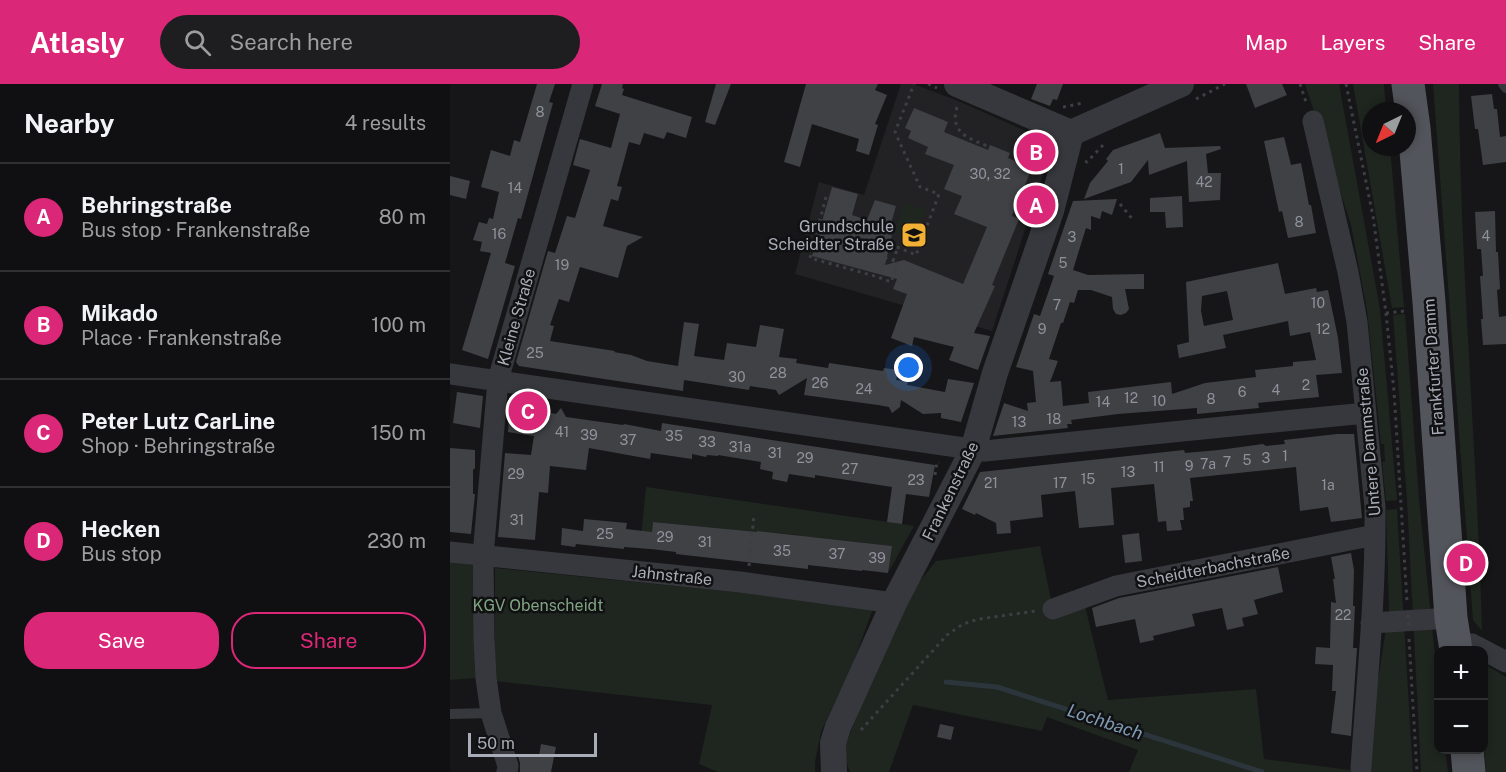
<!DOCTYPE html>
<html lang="en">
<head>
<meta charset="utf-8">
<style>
	:root { --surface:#101012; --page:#1e1e20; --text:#f1f3f6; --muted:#9c9d9f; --line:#303032; --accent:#db2777 }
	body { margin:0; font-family:"Public Sans",sans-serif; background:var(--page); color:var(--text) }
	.controls { position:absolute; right:18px; bottom:18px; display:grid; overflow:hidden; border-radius:12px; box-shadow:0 3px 9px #0003 }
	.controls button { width:54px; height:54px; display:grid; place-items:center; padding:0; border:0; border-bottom:2px solid var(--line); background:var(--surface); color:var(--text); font:30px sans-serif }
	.compass { position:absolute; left:912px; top:18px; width:54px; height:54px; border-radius:50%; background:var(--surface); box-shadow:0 3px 9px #0003; rotate:223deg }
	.scale { position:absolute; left:18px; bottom:15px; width:129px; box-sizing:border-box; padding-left:6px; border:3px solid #a8adb8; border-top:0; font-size:16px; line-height:21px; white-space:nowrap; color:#a8adb8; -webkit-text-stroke:4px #111113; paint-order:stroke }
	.you { position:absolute; left:459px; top:284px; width:21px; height:21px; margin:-15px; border:4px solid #fff; border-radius:50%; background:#1a73e8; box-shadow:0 0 0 9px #1a73e833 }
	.badge { display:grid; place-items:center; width:39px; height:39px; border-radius:50%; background:var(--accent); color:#fff; font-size:20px; font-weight:700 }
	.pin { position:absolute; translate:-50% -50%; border:3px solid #fff; box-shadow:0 2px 6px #0006 }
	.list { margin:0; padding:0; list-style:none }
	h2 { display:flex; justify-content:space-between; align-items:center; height:78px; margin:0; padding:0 24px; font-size:26px }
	h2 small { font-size:20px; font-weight:400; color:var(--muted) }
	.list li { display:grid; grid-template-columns:39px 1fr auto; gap:18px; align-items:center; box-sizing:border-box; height:108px; padding:0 24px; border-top:2px solid var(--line) }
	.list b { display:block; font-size:22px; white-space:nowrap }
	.list p { margin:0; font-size:20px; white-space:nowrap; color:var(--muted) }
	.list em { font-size:20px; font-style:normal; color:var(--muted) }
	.actions { display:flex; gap:12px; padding:18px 24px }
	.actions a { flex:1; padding:14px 0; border:2px solid var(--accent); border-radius:24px; text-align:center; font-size:21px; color:var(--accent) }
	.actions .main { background:var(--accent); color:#fff }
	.icon { flex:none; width:33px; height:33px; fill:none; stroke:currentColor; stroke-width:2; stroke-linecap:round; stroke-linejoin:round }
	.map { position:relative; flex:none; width:1056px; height:688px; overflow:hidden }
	header { display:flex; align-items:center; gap:36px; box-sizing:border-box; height:84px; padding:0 30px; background:var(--accent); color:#fff }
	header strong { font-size:28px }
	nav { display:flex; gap:33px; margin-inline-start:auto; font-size:21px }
	.search { width:420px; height:54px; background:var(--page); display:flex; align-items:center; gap:15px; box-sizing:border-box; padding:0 21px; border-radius:33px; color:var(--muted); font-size:22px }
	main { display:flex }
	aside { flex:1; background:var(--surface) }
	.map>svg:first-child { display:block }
</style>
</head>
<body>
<header>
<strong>Atlasly</strong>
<div class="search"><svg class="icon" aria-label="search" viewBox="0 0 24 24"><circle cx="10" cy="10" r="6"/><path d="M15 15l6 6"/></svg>Search here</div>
<nav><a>Map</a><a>Layers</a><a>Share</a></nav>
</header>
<main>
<aside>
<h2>Nearby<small>4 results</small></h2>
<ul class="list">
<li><span class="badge">A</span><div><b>Behringstraße</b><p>Bus stop · Frankenstraße</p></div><em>80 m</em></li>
<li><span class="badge">B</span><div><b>Mikado</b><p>Place · Frankenstraße</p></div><em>100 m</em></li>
<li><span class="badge">C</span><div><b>Peter Lutz CarLine</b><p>Shop · Behringstraße</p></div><em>150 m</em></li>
<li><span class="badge">D</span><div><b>Hecken</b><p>Bus stop</p></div><em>230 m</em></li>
</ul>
<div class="actions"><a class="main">Save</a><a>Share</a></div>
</aside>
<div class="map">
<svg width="1056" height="688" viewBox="0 0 1056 688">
	<rect width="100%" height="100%" fill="#161618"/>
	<path fill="#222225" d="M451 0H463L506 16 587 52 592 54 595 59 598 69V75L542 247 345 190 369 98 414 111Z"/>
	<path fill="#1e261f" d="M855 0H889L930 225 947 416 936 417 932 378H935L934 360H931L917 226 901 141Z
		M903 0H934L936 27H921V63H940L954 223 942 224Z
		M983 0H1009C1010 183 1027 365 1032 547L1023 536Z
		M455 118 475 126 464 155 444 148Z
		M955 230 969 415 988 602V666H995L998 688H971L957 416 943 231Z
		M196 403 452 440 464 442 438 489 441 462 362 453 350 454 349 451 307 447 304 479 280 476 284 446 203 438 201 465 190 464Z
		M947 425 963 688H679L688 666 597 633 592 647 463 621 439 688H400L395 675V663L447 526 486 477 590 462 603 525 635 522 658 616 806 605 814 675 916 688 919 654 939 525 936 426Z
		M0 477 22 481 26 594 0 596Z
		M45 484 424 522 403 579 371 648 365 678V688H268L249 680 262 621 45 597Z
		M1034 580 1056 593V688H1036L1034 663Z"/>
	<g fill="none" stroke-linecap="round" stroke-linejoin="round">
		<path stroke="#2c353c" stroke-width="5" d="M496 598 547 603 812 688"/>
	</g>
	<path fill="#404145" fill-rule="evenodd" d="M87 0H105L99 18 103 19 71 135 68 134 55 179 65 182 38 275 12 266 41 169 30 167 32 158 23 156 29 138 37 140 39 134 43 135 49 108 31 103 41 66 60 72 64 56 70 58Z
		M152 0H173L172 4 174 5 172 11 242 33 236 54 217 48 214 55 194 49 190 61 179 58 167 102 172 103 168 117 161 115 153 142 193 153 177 162 168 194 130 183 119 218 109 215 100 241 104 242 100 257 165 267 164 268 181 271 197 277 228 282 234 238 249 240 244 272 274 276 277 259 306 263 310 241 334 245 329 273 347 275 346 279 378 284 379 279 433 287 434 284 448 286 446 296 458 298 457 301 495 308 498 295 524 299 511 338 491 334V329L473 330 451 316 450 323 442 329 439 323 428 321 354 311 357 294 329 311 326 306 300 302 299 306 234 296 233 307 69 282 66 278 98 167 105 169 117 132 125 134 140 86 123 81 130 55 161 64 170 30 145 22Z
		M266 0H281L265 41 255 38Z
		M356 0H428L425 6 437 11 425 40 428 41 419 71 406 67 409 55 362 40 350 83 334 78Z
		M587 0H613L607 16 603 15 600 22 581 15Z
		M796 0H832L837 11 805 24Z
		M1042 10 1044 25H1047L1050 53 1056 52V78L1033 81 1028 45H1025L1021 12Z
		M464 24 498 38 494 48 538 66 540 61 560 69 558 74 582 84 562 132 569 135 542 201 545 202 524 249 540 252 528 286 499 276 504 263 464 253 462 262 441 254 457 210 443 205 447 195 362 172 382 103 408 110 402 131 417 136 425 116 446 122 438 150 442 151 435 181 454 176 513 200 537 143 504 130 512 112 494 105 504 81 475 70 478 63 458 54 461 47 455 44Z
		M710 49 715 64 770 62 771 65 756 70 758 89H771L770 116 739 118 737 77 699 91 698 76 681 98 634 115 640 99 658 77 656 75 663 66Z
		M834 53 841 81 851 79 859 121H861L866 149 838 154 832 127 829 128 814 57Z
		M0 92 20 97 16 115 0 111Z
		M732 112 733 143 716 144 715 128H700V114Z
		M667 115 662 131 652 127 650 135 641 132V146L636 144 623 186 638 191 694 190V205H675L679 225 676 229 671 231 666 230 663 225 662 213 641 206H628L624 219 620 218 613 239H611L599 275 608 277 600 298 611 297 613 322 639 319 638 308 721 298 722 310 755 299 806 293 805 286 843 282V278L866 276 860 248 840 252 838 237 773 251 776 264 729 274 727 261 739 258 736 198 828 179 835 210 866 204 867 208 878 206 888 254 892 289 866 291 869 313 808 319 809 324 747 330V324L668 330 621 336 622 340H617L618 344 543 352 554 319 578 327 577 319 586 318 583 287 566 283 584 230 590 232 604 192 598 190 623 117ZM777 207 783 236 754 242 751 227 752 212Z
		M1045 127 1046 168H1048L1050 205 1047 206 1049 233 1056 232V260L1033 261 1031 235H1033L1030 192H1033L1031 165H1027L1025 128Z
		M7 308 33 312 30 344 3 339Z
		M60 316 84 320 83 325 106 330 111 324 116 333 173 341 174 340 211 347 212 339 485 381 479 413 456 410 452 440 437 438 442 403 365 391V394L339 390 337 398 322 395 323 388 310 385 311 378 268 371V372L257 371 256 373 242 370V375L201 369 200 375 139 364 136 386 100 382 98 409 89 408 85 456 48 453 55 369 81 371 84 352 58 348Z
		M887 350H904L912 434 881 438 878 423 850 427 846 383 740 394 743 417H740V423L733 424 734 436H730L732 446 717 447 716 437 708 438 704 400 661 404 664 441 629 444 625 407 591 411 593 433 560 437 561 449 547 450 546 439 526 429 525 431 512 425 530 388 734 366 735 369 769 366 813 360 816 362 835 360 834 356Z
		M0 364 25 366V384L23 386V410H25L21 450 0 448Z
		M134 435 177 439 176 445 202 448 203 438 307 448V447L442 462 438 489 412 486V487L358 481V485L226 470V468L201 465 174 463V465L126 460 125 463 111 461 112 444 133 447Z
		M689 449 692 477 675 479 672 451Z
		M901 469 904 486 903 522H905L903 564H907L901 652 881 649 886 607H882L883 581 865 580 866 563 880 564 881 518 886 519 883 495H885L881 473Z
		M828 483 833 508 804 516 808 530 792 534 794 542 777 546 772 524 742 530 745 542 703 552 704 556 690 559 685 535 646 543 642 524 669 514Z
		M490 640 504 643 501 656 487 653Z
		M91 660 106 663 101 688H70V679L68 672H89Z"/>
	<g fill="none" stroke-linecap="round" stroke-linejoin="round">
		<path stroke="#3d3f44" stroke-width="3" stroke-dasharray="3 4.5" stroke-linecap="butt" d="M478 0 487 4
			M850 0 857 21
			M896 0 923 132 936 229 944 307 957 518
			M746 15 775 0
			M507 23C499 50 520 54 539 63
			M613 23 633 19
			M635 77 637 78 656 58
			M376 113 360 174 428 193 441 198 448 178 436 174 428 193
			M670 120 684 137
			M440 160 466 171 489 110 470 103 445 48 464 0
			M443 177 448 163
			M936 229 955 227
			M485 391 487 378 489 379
			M299 482 304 431
			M959 555 967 688
			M411 646 497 551 513 540 529 535 586 527"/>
		<path stroke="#37383d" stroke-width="10" d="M1053 0 1056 4
			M0 630 41 629"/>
		<path stroke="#37383d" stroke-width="21" d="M863 37 898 188 907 238 925 423C926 510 917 597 911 684
			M0 290 535 367 742 346 916 329
			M0 468 290 498 444 519
			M603 525 666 502 925 451
			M921 539 1001 534
			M1005 559 1022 560 1056 578
			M57 688 58 682 41 629 36 594 34 554 33 472 48 296 133 0"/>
		<path stroke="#37383d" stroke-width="26" d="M507 0 621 49 731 0
			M384 688 383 659 388 643 444 519 523 366 545 289 601 127 621 49"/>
		<path stroke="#53555c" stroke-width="33" d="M958 0 964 44 979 218 1001 534 1006 566
			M1017 666 1019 688"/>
		<path stroke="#3d3f44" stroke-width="3" stroke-dasharray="3 4.5" stroke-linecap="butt" d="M958 531 959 543"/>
	</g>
	<defs>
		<g id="school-square" transform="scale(1.35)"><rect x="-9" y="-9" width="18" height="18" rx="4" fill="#f2b134" stroke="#111113"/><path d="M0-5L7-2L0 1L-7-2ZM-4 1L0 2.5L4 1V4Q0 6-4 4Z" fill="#111"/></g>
	</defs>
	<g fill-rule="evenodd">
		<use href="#school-square" x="464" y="151"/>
	</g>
	<g text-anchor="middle" stroke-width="5" stroke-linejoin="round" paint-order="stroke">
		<g font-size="14" fill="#8e929b">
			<text x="90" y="33">8</text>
			<text x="671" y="90">1</text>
			<text x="540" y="95">30, 32</text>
			<text x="754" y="103">42</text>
			<text x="65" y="109">14</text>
			<text x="849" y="143">8</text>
			<text x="49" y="155">16</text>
			<text x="1036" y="157">4</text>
			<text x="622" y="158">3</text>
			<text x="613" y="184">5</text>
			<text x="112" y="186">19</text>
			<text x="868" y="224">10</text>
			<text x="607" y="226">7</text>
			<text x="592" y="250">9</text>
			<text x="873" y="250">12</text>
			<text x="85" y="274">25</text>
			<text x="328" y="294">28</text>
			<text x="287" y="298">30</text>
			<text x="370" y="304">26</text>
			<text x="856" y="306">2</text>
			<text x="414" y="310">24</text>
			<text x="826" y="311">4</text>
			<text x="792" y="313">6</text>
			<text x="681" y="319">12</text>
			<text x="761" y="320">8</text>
			<text x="709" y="322">10</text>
			<text x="653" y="323">14</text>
			<text x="604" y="340">18</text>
			<text x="569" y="343">13</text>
			<text x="112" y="353">41</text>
			<text x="139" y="356">39</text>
			<text x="224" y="357">35</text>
			<text x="178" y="361">37</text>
			<text x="257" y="363">33</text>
			<text x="290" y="368">31a</text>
			<text x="325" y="374">31</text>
			<text x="835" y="377">1</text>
			<text x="355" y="379">29</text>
			<text x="816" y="379">3</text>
			<text x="797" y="381">5</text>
			<text x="777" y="383">7</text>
			<text x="758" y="385">7a</text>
			<text x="739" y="387">9</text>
			<text x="709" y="388">11</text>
			<text x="400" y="390">27</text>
			<text x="678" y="393">13</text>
			<text x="66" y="395">29</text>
			<text x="638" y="400">15</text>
			<text x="466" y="401">23</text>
			<text x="541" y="404">21</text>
			<text x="610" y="404">17</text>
			<text x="878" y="406">1a</text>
			<text x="67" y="441">31</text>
			<text x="155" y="455">25</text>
			<text x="215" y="458">29</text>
			<text x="255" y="463">31</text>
			<text x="332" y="472">35</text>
			<text x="387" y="475">37</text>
			<text x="427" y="479">39</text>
			<text x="893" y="536">22</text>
		</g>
		<g font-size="16" fill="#a8adb8" stroke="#111113" text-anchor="end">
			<text x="444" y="148">Grundschule<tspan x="444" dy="18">Scheidter Straße</tspan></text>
		</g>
		<g font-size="16" fill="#a8adb8" stroke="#111113">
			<text transform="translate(66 233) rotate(-74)" y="6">Kleine Straße</text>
			<text transform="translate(983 283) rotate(-94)" y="6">Frankfurter Damm</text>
			<text transform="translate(918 358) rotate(-95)" y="6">Untere Dammstraße</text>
			<text transform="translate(500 407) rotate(-64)" y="6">Frankenstraße</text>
			<text transform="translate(763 483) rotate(-11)" y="6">Scheidterbachstraße</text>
			<text transform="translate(222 491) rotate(6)" y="6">Jahnstraße</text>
		</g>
		<g font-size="16" fill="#7fa381" stroke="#111113">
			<text x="88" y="527">KGV Obenscheidt</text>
		</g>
		<g font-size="18" font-style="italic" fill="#7f9bb3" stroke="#111113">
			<text transform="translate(655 638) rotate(18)" y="6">Lochbach</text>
		</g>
	</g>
</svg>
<div class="controls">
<button>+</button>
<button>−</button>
</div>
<svg class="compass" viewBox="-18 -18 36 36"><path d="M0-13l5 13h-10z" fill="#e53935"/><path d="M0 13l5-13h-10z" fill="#9c9d9f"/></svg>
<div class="scale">50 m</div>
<div class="you"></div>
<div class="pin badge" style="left:586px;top:121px">A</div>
<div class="pin badge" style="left:586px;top:68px">B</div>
<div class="pin badge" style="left:78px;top:327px">C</div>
<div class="pin badge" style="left:1016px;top:479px">D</div>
</div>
</main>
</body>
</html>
